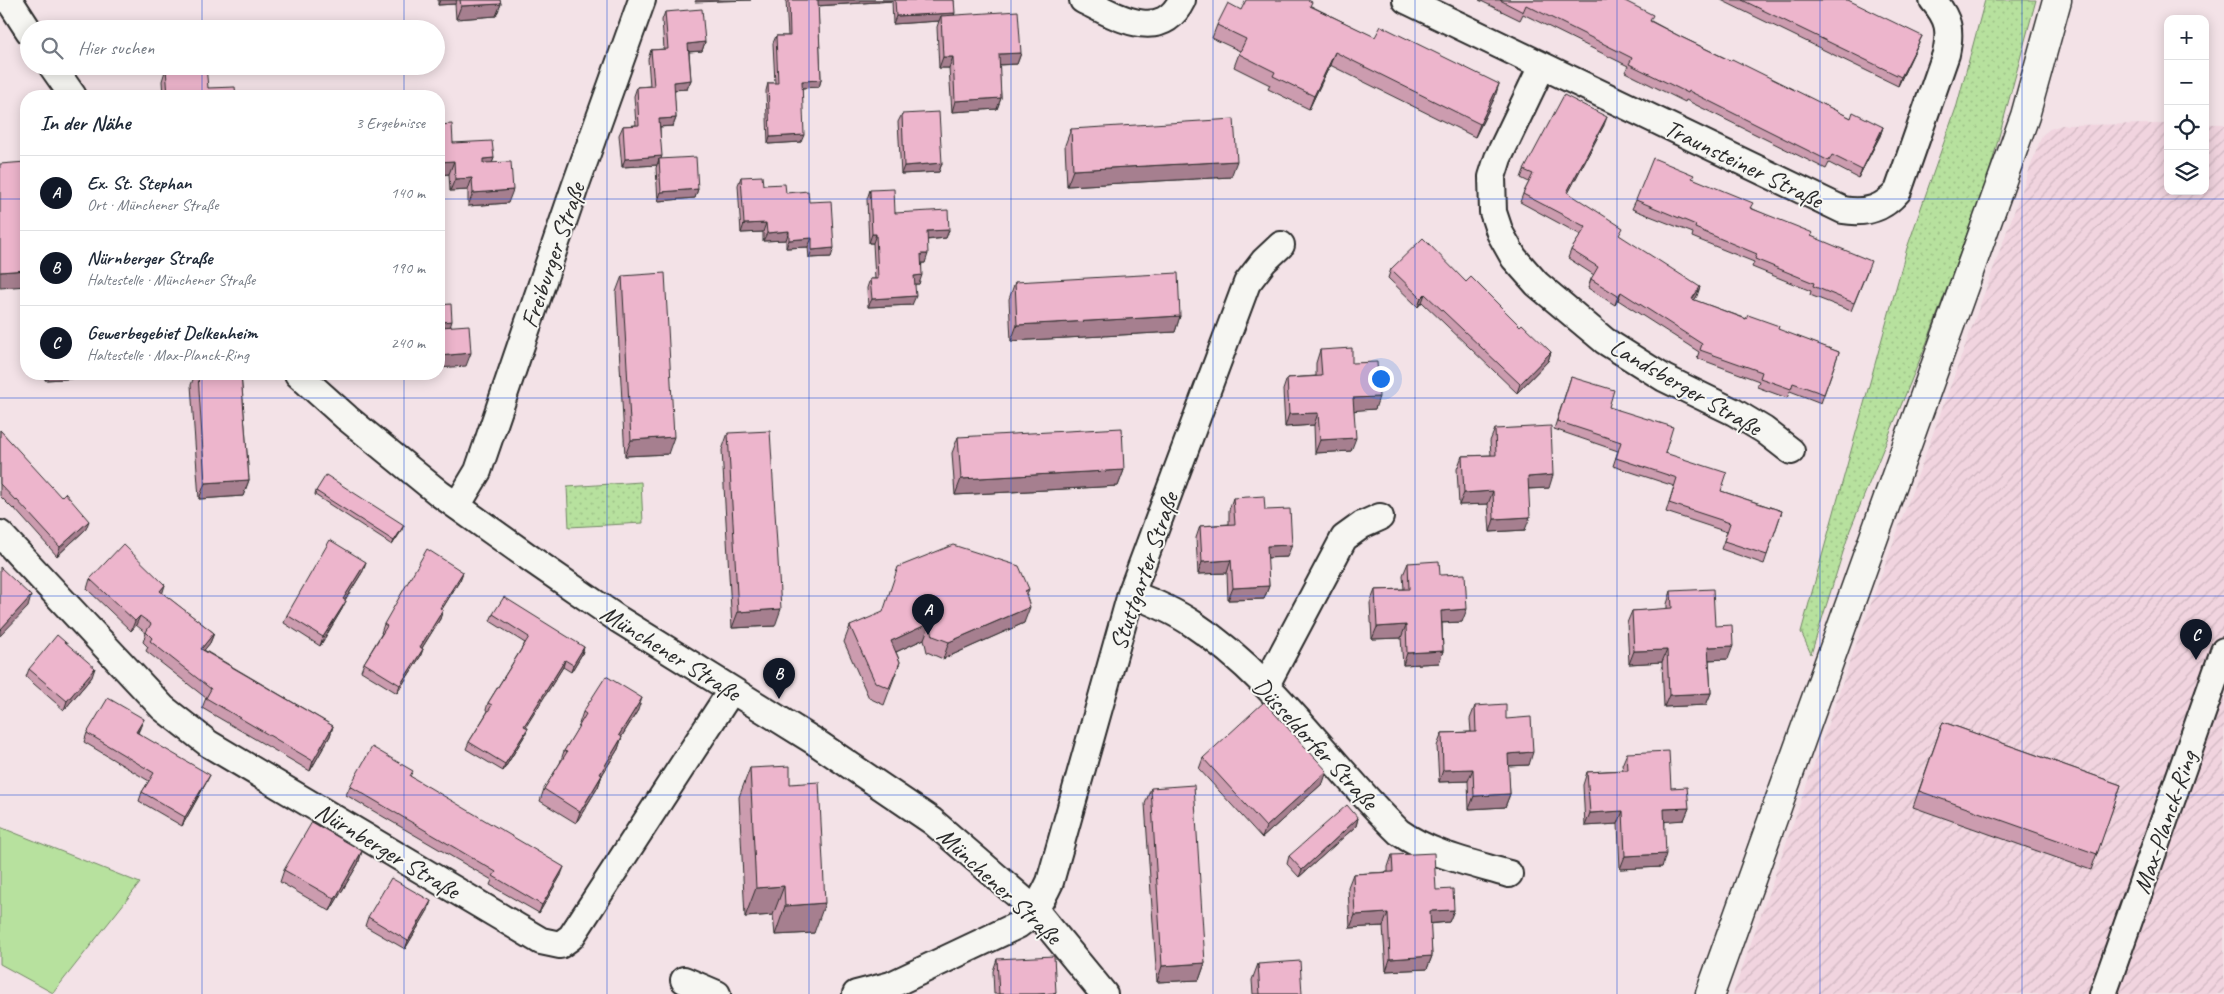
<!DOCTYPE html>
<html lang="de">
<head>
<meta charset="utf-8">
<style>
	:root { --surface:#fff; --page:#f2f2f3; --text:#1f2937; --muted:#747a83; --line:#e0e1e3; --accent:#111827 }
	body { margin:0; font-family:Caveat,sans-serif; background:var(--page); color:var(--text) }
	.controls { position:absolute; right:15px; top:15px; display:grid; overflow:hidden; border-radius:10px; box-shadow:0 2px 12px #0003 }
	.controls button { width:45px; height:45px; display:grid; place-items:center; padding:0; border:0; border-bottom:1px solid var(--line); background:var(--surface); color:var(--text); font:25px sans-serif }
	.you { position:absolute; left:1380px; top:378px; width:18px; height:18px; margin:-12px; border:4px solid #fff; border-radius:50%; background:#1a73e8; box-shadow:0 0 0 8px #1a73e833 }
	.badge { display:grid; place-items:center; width:32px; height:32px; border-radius:50%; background:var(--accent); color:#fff; font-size:16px; font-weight:700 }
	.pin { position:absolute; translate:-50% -41px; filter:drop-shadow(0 1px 2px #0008) }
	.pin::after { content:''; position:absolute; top:26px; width:18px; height:15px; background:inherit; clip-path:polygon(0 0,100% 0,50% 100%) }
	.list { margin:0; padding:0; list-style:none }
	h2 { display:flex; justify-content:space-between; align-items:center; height:65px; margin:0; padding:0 20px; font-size:21px }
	h2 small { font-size:16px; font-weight:400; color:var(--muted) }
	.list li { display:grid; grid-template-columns:32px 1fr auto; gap:15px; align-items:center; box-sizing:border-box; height:75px; padding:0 20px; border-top:1px solid var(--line) }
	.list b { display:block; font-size:19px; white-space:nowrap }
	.list p { margin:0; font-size:16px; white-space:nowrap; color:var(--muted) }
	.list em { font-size:16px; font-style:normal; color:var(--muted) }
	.icon { flex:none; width:28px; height:28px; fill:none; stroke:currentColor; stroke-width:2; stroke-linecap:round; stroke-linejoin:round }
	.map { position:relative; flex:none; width:2224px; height:994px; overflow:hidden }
	.search { position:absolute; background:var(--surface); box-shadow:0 2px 12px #0003; left:20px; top:20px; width:425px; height:55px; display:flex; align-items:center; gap:12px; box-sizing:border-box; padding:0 18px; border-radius:28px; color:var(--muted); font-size:19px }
	.panel { position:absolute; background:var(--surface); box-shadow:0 2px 12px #0003; left:20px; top:90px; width:425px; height:290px; border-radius:20px }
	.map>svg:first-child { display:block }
</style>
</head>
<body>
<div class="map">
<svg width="2224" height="994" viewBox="0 0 2224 994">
	<defs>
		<pattern id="industrial-furrows" width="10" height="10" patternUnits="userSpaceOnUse" patternTransform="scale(1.25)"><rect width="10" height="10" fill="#f1d4df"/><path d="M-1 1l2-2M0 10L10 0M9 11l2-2" fill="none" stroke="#cfb6c0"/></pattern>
		<pattern id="grass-dots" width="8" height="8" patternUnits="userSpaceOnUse" patternTransform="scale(1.25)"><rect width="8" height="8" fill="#b7e19e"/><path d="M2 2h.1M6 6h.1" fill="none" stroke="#9ec188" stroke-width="1.8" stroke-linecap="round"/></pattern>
	</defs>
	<rect width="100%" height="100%" fill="#f3e2e7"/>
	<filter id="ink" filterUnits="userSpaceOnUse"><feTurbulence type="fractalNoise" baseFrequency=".02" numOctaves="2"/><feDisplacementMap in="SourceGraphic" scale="10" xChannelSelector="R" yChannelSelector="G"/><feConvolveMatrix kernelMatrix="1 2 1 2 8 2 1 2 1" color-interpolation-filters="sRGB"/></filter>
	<g filter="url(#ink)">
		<path fill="url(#industrial-furrows)" d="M2168 124V191H2205V124H2224V994H1733L1854 650 2042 135 2050 129 2062 125Z"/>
		<path fill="url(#grass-dots)" stroke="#718664" d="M1985 0H2036L1988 177 1927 342 1850 530 1811 654 1801 632 1907 248 1957 105Z
			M641 482 643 523 569 527 567 487Z"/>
		<path fill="#b7e19e" stroke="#718664" d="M0 827 140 883 53 993 0 964Z"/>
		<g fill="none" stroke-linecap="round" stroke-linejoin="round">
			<g stroke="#2b2b2b" stroke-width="30">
				<path id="minor" d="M9 0 29 31
					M1083 0C1114 15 1160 45 1182 0
					M1406 0 1843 210C1866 214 1883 209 1898 191L1946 54C1951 30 1949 19 1933 0
					M52 66 73 96
					M1542 66 1498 158 1492 177 1493 212 1500 233 1514 258 1537 284 1605 341 1664 378 1734 412 1764 430 1791 451
					M298 374 347 418 440 494 534 561 618 619 814 741 932 821 1035 910 1104 994
					M457 506 478 471 575 187 642 0
					M0 534 163 708 209 744 541 941 560 945 571 937 731 691
					M1131 594C1153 602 1174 611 1193 624 1275 678 1329 764 1399 832 1431 855 1472 863 1509 874
					M1266 685 1344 538 1362 525 1380 517
					M684 980 717 994
					M856 994 891 985 1018 925C1034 914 1042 899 1050 882L1131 594 1247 283 1264 261 1281 245
					M2103 994 2224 651"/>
			</g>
			<g stroke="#2b2b2b" stroke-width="31">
				<path id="major" d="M1710 994 2025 116 2057 0"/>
			</g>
			<use href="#minor" stroke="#f6f6f2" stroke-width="26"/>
			<use href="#major" stroke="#f6f6f2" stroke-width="28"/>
		</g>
		<path fill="#cc9caf" stroke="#2b2b2b" d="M438 0H500L501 4 496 16 456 19 455 4 438 5Z
			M786 0H954V15L1021 53 1017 64 999 65 1001 98 997 109 952 112 949 68H939L937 27 939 21 893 24 892 1 818 6 821 80 819 87 802 88 801 142 768 144 766 91 768 83H775L773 43 776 36H788Z
			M1479 0H1623L1651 21 1679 36 1851 118 1883 127 1880 136 1858 178 1829 163 1826 169 1686 100 1685 102 1625 72 1628 66 1523 14 1520 20Z
			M1721 0H1848L1918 44 1898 86Z
			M1311 6 1495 97 1475 137 1330 65 1309 109 1268 89 1270 85 1234 67 1240 51 1212 38 1217 25 1241 10Z
			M665 12 705 42 702 51 689 52 691 80 687 89 674 90 676 118 673 126 660 127 661 159 698 189 695 198 658 201 656 168 657 165 622 167 619 135 623 126 636 125 634 96 637 87 650 86 648 59 651 50 664 49 662 20Z
			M166 68 208 88 236 96H163L162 81Z
			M902 114 942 163 939 172 901 174 898 122Z
			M439 125 453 143 494 158 492 163 508 203 468 206V190L450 191 449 174 439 175Z
			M1604 125 1568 193 1620 237 1697 296 1694 300 1839 352 1821 403 1790 391 1787 398 1757 387 1759 381 1697 358 1699 352 1618 300 1615 305 1588 288 1591 279 1594 275 1568 258 1571 250 1581 235 1520 202 1523 194 1529 182 1521 178 1524 170Z
			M1071 129 1231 177 1067 186 1065 145Z
			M741 177 786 193 809 202 831 257 809 258 808 247 786 248V240L763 241V232L741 233 738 185Z
			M1692 178 1751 208 1811 236 1868 269 1851 311 1810 295 1811 291 1752 267 1754 262 1692 237 1693 233 1632 209 1636 200Z
			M870 190 895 213 949 230 946 238 927 240 925 263H922L919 284H915L912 305 868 307 867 288 870 279H875L873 243H869L867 199Z
			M1391 269 1466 282 1551 352 1548 361 1517 393 1422 302 1418 307 1388 278Z
			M622 276 668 454 625 456 616 292Z
			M1015 282 1180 316 1175 332 1011 341 1009 299Z
			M1320 350 1352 363 1375 409 1354 410 1351 451 1315 453 1314 425 1285 427 1283 390 1287 378 1316 376V363Z
			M45 374H157L45 380Z
			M195 374H241L249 480 243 496 199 499 191 385Z
			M1571 377 1665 453 1721 491 1782 511 1764 564 1721 549 1727 532 1666 512 1674 486 1613 466 1618 451 1554 429Z
			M1495 429 1549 488 1528 489 1525 530 1490 532 1488 504 1459 505 1457 469 1462 456 1491 455 1490 441Z
			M0 430 86 529 57 556 14 508 13 509 0 496Z
			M728 433 775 626 732 628 722 450Z
			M958 437 1124 470 1118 486 955 495 952 453Z
			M316 491 402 530 392 545 315 495Z
			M1233 498 1265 510 1287 557 1267 558 1269 586 1264 599 1228 600 1227 573 1198 574 1196 538 1200 526 1229 524V510Z
			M1408 563 1440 575 1462 622 1442 623 1443 651 1439 663 1403 665 1401 638 1372 639 1370 603 1375 590 1404 589 1403 575Z
			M363 571 345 600 342 609 320 646 284 623 287 615Z
			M463 572 460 580 442 609 440 619 422 648 423 649 420 657 397 693 361 671 364 663 382 633H381L384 624Z
			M90 579 162 593 214 633 210 643 204 650 333 726 330 736 310 771 202 708 206 698 146 651 148 647 143 642 146 633 136 625 131 631 87 589Z
			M1671 591 1715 626 1728 659 1709 660 1711 693 1706 705 1664 707 1662 662 1629 664 1627 623 1632 611 1667 609V604Z
			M1026 596 1024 623 943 659 927 652 924 639 896 652 900 662 884 705 869 698 844 642 850 626Z
			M493 614 584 647 582 654 571 672 563 667 525 727V735L503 771 466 749 469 742 488 711 486 710 488 703 525 643 490 621Z
			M29 669 92 677 64 710 26 677Z
			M1475 706 1506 719 1529 765 1508 766 1510 794 1505 807 1469 809 1468 781 1439 782 1437 746 1442 733 1471 732 1470 719Z
			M638 710 622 736 618 749 602 775 598 787 576 823 540 801 544 789 560 763 564 751 580 725 579 724 583 712Z
			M1943 722 2121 785 2091 870 1913 807Z
			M140 728 138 733 206 783 182 826 139 801 142 792 149 781 84 742 87 733Z
			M1627 753 1671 788 1689 808 1684 820 1665 821 1662 867 1620 869 1618 824 1585 826 1583 785 1587 772 1623 770 1622 765Z
			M1203 758 1323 783 1262 838 1199 769Z
			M750 768 790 784 814 933 775 935 773 915 745 917 739 797Z
			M411 777 561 875 539 913 490 885 492 880 346 795 350 786Z
			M1151 788 1205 963 1199 980 1157 982 1145 804Z
			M1358 818 1356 826 1299 877 1287 864 1289 856Z
			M362 851 358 864 330 911 280 882 284 870Z
			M1392 855 1436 890 1454 910 1449 922 1430 924 1432 956 1427 969 1386 971 1383 926 1350 928 1348 887 1353 874 1388 872V867Z
			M428 910 405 949 365 926 368 917Z
			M997 959 1056 994H994L993 971Z
			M1258 964 1302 994H1253L1252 980Z"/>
		<path fill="#a67f8f" stroke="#2b2b2b" d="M440 0H457L455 4 438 5Z
			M696 0H751L695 2Z
			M817 0H893L892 1 815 6Z
			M501 4 496 16 456 19 461 6Z
			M955 13 952 21 941 16 939 21 893 24 896 16Z
			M1922 36 1918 44 1898 86 1901 77Z
			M705 42 702 51 685 52 688 44Z
			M1335 52 1330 65 1309 109 1314 96Z
			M1021 53 1017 64 995 65 999 54Z
			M943 57H953L949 68H939Z
			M691 80 687 89 670 90 674 82Z
			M821 80 819 87 799 88 802 81Z
			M1499 84 1495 97 1475 137 1480 124Z
			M1001 98 997 109 952 112 955 101Z
			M1607 117 1604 125 1564 201 1567 192Z
			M676 118 673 126 656 127 659 119Z
			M1883 127 1880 136 1858 178 1862 170Z
			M804 135 801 142 768 144 770 137Z
			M662 156 659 164V159L657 165 622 167 625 159Z
			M494 158 489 171 479 172 483 159Z
			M454 161 449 174 439 175V162Z
			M1237 161 1231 177 1067 186 1073 170Z
			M942 163 939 172 901 174 904 166Z
			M472 178 468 190 450 191 455 179Z
			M698 189 695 198 658 201 661 192Z
			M513 190 508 203 468 206 473 193Z
			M766 223 763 232 741 233 744 224Z
			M949 230 946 238 924 240 927 231Z
			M789 231 786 240 763 241 767 233Z
			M872 234H876L873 243H869Z
			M812 238 808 247 786 248 789 240Z
			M834 248 831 257 809 258 812 250Z
			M921 254H928L925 263H918Z
			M26 270V286L0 288V272Z
			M922 275 919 284H911L914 276Z
			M1700 287 1697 296 1689 308 1692 299Z
			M1621 292 1618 300 1615 305 1618 296Z
			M1425 294 1422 302 1418 307 1421 298Z
			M916 296 912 305 868 307 872 299Z
			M1180 316 1175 332 1011 341 1017 325Z
			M452 321 448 334 439 335 441 322Z
			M1551 352 1548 361 1517 393 1520 384Z
			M471 353 466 366 439 368V356Z
			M48 374H157L45 380Z
			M1379 397 1375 409 1349 411 1353 398Z
			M1318 413 1314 425 1285 427 1289 414Z
			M674 437 668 454 625 456 631 440Z
			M1356 438 1351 451 1315 453 1320 440Z
			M1124 470 1118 486 955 495 961 479Z
			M1553 475 1549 488 1523 489 1528 477Z
			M249 480 243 496 199 499 205 483Z
			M1493 491 1488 504 1459 505 1464 493Z
			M1530 517 1525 530 1490 532 1494 519Z
			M89 521 86 529 57 556 60 547Z
			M404 525 402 530 392 545 394 541Z
			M1292 545 1287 557 1262 558 1267 546Z
			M1231 560 1227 573 1198 574 1202 562Z
			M366 562 363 571 340 608 343 599Z
			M463 572 460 580 437 617 440 608Z
			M165 585 162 595 160 591Z
			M1269 586 1264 599 1228 600 1233 588Z
			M1029 589 1023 605 1025 591Z
			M31 596 28 607 0 636V630Z
			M346 601 342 609 320 646 323 637Z
			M1030 607 1024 623 943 659 949 642Z
			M781 609 775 626 732 628 738 612Z
			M1467 609 1462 622 1437 623 1441 611Z
			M443 610 440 619 417 656 420 647Z
			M140 616 136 625 131 631 135 621Z
			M930 623 924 639 885 657 891 641Z
			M1406 625 1401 638 1372 639 1377 627Z
			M214 633 210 643 198 658 201 649Z
			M1733 646 1728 659 1704 660 1708 647Z
			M584 647 582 654 571 672 573 665Z
			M423 649 420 657 397 693 400 685Z
			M1667 650 1662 662 1629 664 1634 651Z
			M1443 651 1439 663 1403 665 1407 653Z
			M565 660 563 667 522 733 524 726Z
			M95 668 92 677 64 710 67 701Z
			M1711 693 1706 705 1664 707 1669 695Z
			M642 698 638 710 615 747 619 735Z
			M144 719 140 728 133 740 136 732Z
			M333 726 330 736 310 771 313 761Z
			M528 728 525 735 503 771 505 764Z
			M622 737 618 749 596 785 600 774Z
			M1533 752 1529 765 1503 766 1508 754Z
			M1473 769 1468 781 1439 782 1443 770Z
			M1327 771 1323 783 1262 838 1266 827Z
			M210 775 206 783 182 826 185 817Z
			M602 775 598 787 576 823 580 812Z
			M1510 794 1505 807 1469 809 1474 796Z
			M1689 808 1684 820 1660 822 1664 809Z
			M1623 811 1618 824 1585 826 1590 813Z
			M1358 818 1356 826 1299 877 1302 870Z
			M362 851 358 864 330 911 335 899Z
			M1666 854 1662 867 1620 869 1625 856Z
			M564 867 561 875 539 913 542 905Z
			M784 886 773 915 745 917 756 888Z
			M431 901 428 910 405 949 408 941Z
			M825 903 814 933 775 935 785 906Z
			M1454 910 1449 922 1425 924 1430 911Z
			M1388 913 1383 926 1350 928 1355 915Z
			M1432 956 1427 969 1386 971 1390 959Z
			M1205 963 1199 980 1157 982 1162 966Z"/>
		<path fill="#edb5cc" stroke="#2b2b2b" d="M460 0H500L501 4 461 6Z
			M789 0H818L821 80 802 81 804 135 770 137 768 83H778L776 36H790Z
			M895 0H954L955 13 896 16Z
			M1246 0H1308L1312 2 1310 6 1375 37 1381 26 1499 84 1480 124 1335 52 1314 96 1273 76 1275 72 1239 54 1246 39 1217 25 1228 3 1241 10Z
			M1500 0H1623L1653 15 1650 21 1679 36 1731 61 1732 59 1851 118 1853 112 1883 127 1862 170 1832 155 1829 161 1689 91 1688 93 1629 64 1632 58 1526 5 1523 12Z
			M1742 0H1848L1922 36 1901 77Z
			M702 9 705 42 688 44 691 80 674 82 676 118 659 119 662 156 625 159 623 126 639 125 637 87 654 86 651 50 668 49 665 12Z
			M1018 11 1021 53 999 54 1001 98 955 101 953 57H943L941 16Z
			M206 66 208 88 235 87 236 96H168L166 68Z
			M1564 95 1607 117 1567 192 1623 228 1619 235 1700 287 1692 299 1746 319 1748 315 1779 326 1778 329 1839 352 1824 394 1793 383 1791 389 1760 378 1762 372 1700 350 1702 344 1621 292 1618 296 1591 279 1598 267 1571 250 1586 227 1523 194 1533 174 1524 170Z
			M939 112 942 163 904 166 902 114Z
			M1234 119 1237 161 1073 170 1071 129Z
			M452 124 453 143 492 141 494 158 483 159V163L511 162 513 190 473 193 472 178 455 179 454 161 439 162V125Z
			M696 157 698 189 661 192 659 159Z
			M1653 158 1694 175 1692 178 1753 203 1750 208 1813 233 1811 236 1871 261 1854 303 1813 286 1814 283 1755 259 1757 254 1695 228 1696 225 1636 200Z
			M26 162V270L0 272V164Z
			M762 176 763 185 785 184 786 193 808 191 809 202 831 201 834 248 812 250V238L789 240V231L767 233 766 223 744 224 741 177Z
			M894 189 895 213 948 210 949 230 927 231 928 254H921L922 275 914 276 916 296 872 299 870 279H878L876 234H872L870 190Z
			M1423 238 1466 282 1471 277 1520 326 1522 324 1551 352 1520 384 1425 294 1421 298 1391 269Z
			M665 273 674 437 631 440 622 276Z
			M1178 273 1180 316 1017 325 1015 282Z
			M451 304 452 321 441 322V327L469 325 471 353 439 356V305Z
			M1352 348V363L1377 362 1379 397 1353 398 1356 438 1320 440 1318 413 1289 414 1287 378 1322 376 1320 350Z
			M198 374H241L249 480 205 483Z
			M1571 377 1614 390 1609 407 1673 427 1665 453 1727 473 1721 491 1782 511 1767 555 1724 541 1730 523 1669 503 1677 478 1616 458 1621 442 1557 421Z
			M1551 426 1553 475 1528 477 1530 517 1494 519 1493 491 1464 493 1462 456 1496 455 1495 429Z
			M1122 428 1124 470 961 479 958 437Z
			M0 430 61 497 65 493 89 521 60 547 17 500 16 501 0 484Z
			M770 431 781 609 738 612 728 433Z
			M326 475 404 525 394 541 316 491Z
			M1264 496 1265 510 1290 509 1292 545 1267 546 1269 586 1233 588 1231 560 1202 562 1200 526 1235 524 1233 498Z
			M330 540 366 562 343 599 346 601 323 637 287 615Z
			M123 544 165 585 160 591 214 633 201 649 333 726 313 761 206 698 211 689 150 641 152 638 146 632 151 624 140 616 135 621 90 579Z
			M953 545 1019 566 1029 589 1025 591 1030 607 949 642 933 636 930 623 891 641 900 662 889 688 875 682 850 626 883 612 898 567Z
			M427 549 463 572 440 608 443 610 420 647 423 649 400 685 364 663 387 626 384 624Z
			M1439 561 1440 575 1465 574 1467 609 1441 611 1443 651 1407 653 1406 625 1377 627 1375 590 1409 589 1408 563Z
			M0 567 31 596 0 630Z
			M1713 589 1715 626 1732 625 1733 646 1708 647 1711 693 1669 695 1667 650 1634 651 1632 611 1672 608 1671 591Z
			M504 597 584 647 573 665 565 660 524 726 528 728 505 764 469 742 492 705 488 703 529 637 493 614Z
			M57 635 95 668 67 701 29 669Z
			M606 676 642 698 619 735 622 737 600 774 602 775 580 812 544 789 567 752 564 751 586 714 583 712Z
			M108 698 144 719 136 732 210 775 185 817 142 792 154 773 87 733Z
			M1264 702 1327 771 1266 827 1203 758Z
			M1506 704V719L1531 717 1533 752 1508 754 1510 794 1474 796 1473 769 1443 770 1442 733 1476 732 1475 706Z
			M1943 722 2121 785 2097 854 1919 791Z
			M372 747 413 771 410 776 564 867 542 905 493 876 496 872 350 786Z
			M1669 751 1671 788 1687 787 1689 808 1664 809 1666 854 1625 856 1623 811 1590 813 1587 772 1628 770 1627 753Z
			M790 766V784L819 782 825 903 785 906 784 886 756 888 750 768Z
			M1194 785 1205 963 1162 966 1151 788Z
			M1347 805 1358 818 1302 870 1289 856Z
			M312 822 362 851 335 899 284 870Z
			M1434 853 1436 890 1453 889 1454 910 1430 911 1432 956 1390 959 1388 913 1355 915 1353 874 1393 872 1392 855Z
			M391 878 431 901 408 941 368 917Z
			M1054 956 1056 993 1037 994H999L997 959Z
			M1300 961 1302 994H1260L1258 964Z"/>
	</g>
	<path fill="none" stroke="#1d4ed8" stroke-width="1" stroke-opacity="0.55" d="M202 0V29M404 0V29M607 0V994M809 0V994M1011 0V994M1213 0V994M1415 0V994M1617 0V994M1820 0V994M2022 0V994M202 66V96M404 66V96M0 199H26M439 199H2224M202 374V994M404 374V994M0 398H2224M0 596H2224M0 795H2224"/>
	<g text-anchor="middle" stroke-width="4" stroke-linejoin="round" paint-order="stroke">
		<g font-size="25" fill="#2b2b2b" stroke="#f6f6f2">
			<text transform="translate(1744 163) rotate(26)" y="9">Traunsteiner Straße</text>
			<text transform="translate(552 255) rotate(-71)" y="9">Freiburger Straße</text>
			<text transform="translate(1686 386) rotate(30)" y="9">Landsberger Straße</text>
			<text transform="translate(1143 571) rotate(-71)" y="9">Stuttgarter Straße</text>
			<text transform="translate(671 652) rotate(32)" y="9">Münchener Straße</text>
			<text transform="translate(1316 743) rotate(47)" y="9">Düsseldorfer Straße</text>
			<text transform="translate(2164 822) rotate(-71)" y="9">Max-Planck-Ring</text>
			<text transform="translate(388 850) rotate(31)" y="9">Nürnberger Straße</text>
			<text transform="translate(1000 885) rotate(43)" y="9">Münchener Straße</text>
		</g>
	</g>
</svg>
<div class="controls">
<button>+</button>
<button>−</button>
<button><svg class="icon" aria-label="locate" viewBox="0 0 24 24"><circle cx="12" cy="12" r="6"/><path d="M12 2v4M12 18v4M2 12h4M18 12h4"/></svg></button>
<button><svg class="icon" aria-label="layers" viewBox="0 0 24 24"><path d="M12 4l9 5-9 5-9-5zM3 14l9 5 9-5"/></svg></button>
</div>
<div class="you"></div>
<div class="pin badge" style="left:928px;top:635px">A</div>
<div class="pin badge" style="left:779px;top:699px">B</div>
<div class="pin badge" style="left:2196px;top:660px">C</div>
<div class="search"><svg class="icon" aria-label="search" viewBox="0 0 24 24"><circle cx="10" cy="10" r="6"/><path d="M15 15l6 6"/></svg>Hier suchen</div>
<section class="panel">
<h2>In der Nähe<small>3 Ergebnisse</small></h2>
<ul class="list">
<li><span class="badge">A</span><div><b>Ex. St. Stephan</b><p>Ort · Münchener Straße</p></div><em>140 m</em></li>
<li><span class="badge">B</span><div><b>Nürnberger Straße</b><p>Haltestelle · Münchener Straße</p></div><em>190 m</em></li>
<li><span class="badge">C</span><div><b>Gewerbegebiet Delkenheim</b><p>Haltestelle · Max-Planck-Ring</p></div><em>240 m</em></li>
</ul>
</section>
</div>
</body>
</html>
